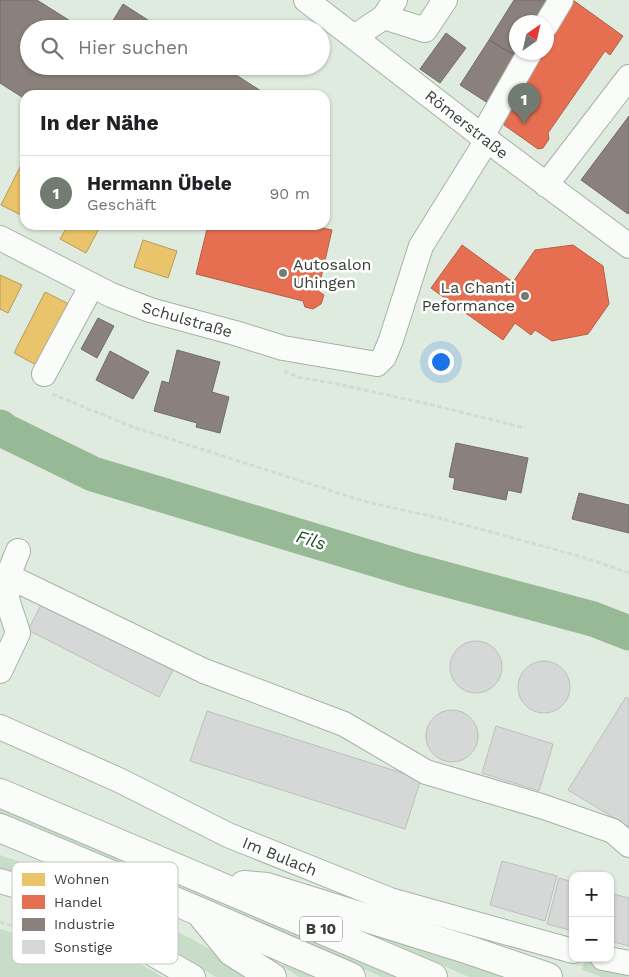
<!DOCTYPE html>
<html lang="de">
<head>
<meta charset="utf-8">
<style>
	:root { --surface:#fff; --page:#f2f2f2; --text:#202124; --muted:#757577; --line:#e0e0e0; --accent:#727b72 }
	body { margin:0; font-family:"Work Sans",sans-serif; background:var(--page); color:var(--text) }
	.controls { position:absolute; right:15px; bottom:15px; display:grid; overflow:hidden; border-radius:10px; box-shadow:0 1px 4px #0004 }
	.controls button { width:45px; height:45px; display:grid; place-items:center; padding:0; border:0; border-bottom:1px solid var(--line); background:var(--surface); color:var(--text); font:25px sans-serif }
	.compass { position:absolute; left:509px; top:15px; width:45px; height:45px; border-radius:50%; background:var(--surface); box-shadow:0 1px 4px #0004; rotate:34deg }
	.you { position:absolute; left:440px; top:361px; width:18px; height:18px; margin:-12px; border:4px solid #fff; border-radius:50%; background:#1a73e8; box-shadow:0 0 0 8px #1a73e833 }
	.badge { display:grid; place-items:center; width:32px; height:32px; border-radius:50%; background:var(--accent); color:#fff; font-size:16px; font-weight:700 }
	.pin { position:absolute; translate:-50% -41px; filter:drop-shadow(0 1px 2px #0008) }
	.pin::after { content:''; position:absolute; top:26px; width:18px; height:15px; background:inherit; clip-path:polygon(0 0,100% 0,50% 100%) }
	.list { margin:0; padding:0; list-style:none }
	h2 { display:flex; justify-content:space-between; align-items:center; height:65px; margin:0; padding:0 20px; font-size:21px }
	h2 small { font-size:16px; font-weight:400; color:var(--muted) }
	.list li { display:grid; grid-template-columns:32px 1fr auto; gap:15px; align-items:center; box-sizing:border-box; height:75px; padding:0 20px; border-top:1px solid var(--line) }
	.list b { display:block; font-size:19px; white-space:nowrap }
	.list p { margin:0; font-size:16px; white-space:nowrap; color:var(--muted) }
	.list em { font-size:16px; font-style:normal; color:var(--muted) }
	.icon { flex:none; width:28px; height:28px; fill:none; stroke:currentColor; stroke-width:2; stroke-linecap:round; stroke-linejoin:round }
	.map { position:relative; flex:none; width:629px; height:977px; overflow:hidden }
	.search { position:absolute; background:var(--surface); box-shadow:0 1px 4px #0004; left:20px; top:20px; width:310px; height:55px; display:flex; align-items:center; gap:12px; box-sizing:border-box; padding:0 18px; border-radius:28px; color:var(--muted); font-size:19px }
	.panel { position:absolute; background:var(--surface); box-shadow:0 1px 4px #0004; left:20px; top:90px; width:310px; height:140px; border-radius:15px }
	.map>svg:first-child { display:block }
</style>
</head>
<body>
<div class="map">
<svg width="629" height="977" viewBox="0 0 629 977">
	<rect width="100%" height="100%" fill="#e0ebdf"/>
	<path fill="#c8ddc8" d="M0 804 406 977H382L0 814Z
		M0 855C23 863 46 871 68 880 133 907 197 940 257 977H216L197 966 0 871Z
		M0 929 51 944 85 932 163 977H0Z
		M371 929 531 977H469L370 934Z
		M585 958 629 968V977H602L582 970Z
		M285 962 320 977H299L282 966Z"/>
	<path fill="#e9c46a" stroke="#b49c5b" d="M22 163 25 165V217L1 205Z
		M68 225H101L86 253 60 239Z
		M143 240 177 251 168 278 134 267Z
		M0 275 22 285 8 313 0 309Z
		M45 292 71 305 40 367 14 353Z"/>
	<path fill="#e76f51" stroke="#b26149" d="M570 0H573L623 36 610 55 605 51 548 133 549 139 543 148 538 149 504 125 506 121 501 117 539 52H546V40Z
		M208 225H309L332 230 318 291 324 295 321 304 313 309 305 307 303 301 196 274Z
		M462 245 513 282 535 250 573 245 603 266 609 304 588 334 552 341 535 330 531 335 515 323 503 340 431 288Z"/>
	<path fill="#8a817c" stroke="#716d67" d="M0 0H37L83 29H29V66H222L261 91 258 95H25V99L0 83Z
		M514 0H550L536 22H516V56L489 40Z
		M123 4 162 29H108Z
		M446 33 466 48 440 83 420 69Z
		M489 40 516 56 494 107 460 85Z
		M629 116V213L628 214 581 180Z
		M98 318 114 326 97 358 81 349Z
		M177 350 220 362 212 392 229 397 220 433 196 427 197 423 154 411 162 381 169 383Z
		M110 351 149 372 133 399 96 380Z
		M456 443 528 458 521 493 508 490 506 500 453 489 455 478 449 477Z
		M579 493 629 505V533L572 519Z"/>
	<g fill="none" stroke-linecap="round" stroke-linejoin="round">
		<path stroke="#97b996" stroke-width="35" d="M0 427 5 431 93 474 411 570 593 619 629 633"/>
	</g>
	<path fill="#d6d8d8" stroke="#bcbfbe" d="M42 603 173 670 159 697 28 630Z
		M450 667a26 26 0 1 1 52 0a26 26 0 1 1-52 0Z
		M518 687a26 26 0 1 1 52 0a26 26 0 1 1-52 0Z
		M626 697 629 699V827L568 790Z
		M426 736a26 26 0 1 1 52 0a26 26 0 1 1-52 0Z
		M207 711 421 779 405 829 190 761Z
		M496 726 553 744 539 791 482 773Z
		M502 861 557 876 545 921 490 905Z
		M559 878 573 882V931L547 924Z
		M610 893 629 898V946L610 941Z"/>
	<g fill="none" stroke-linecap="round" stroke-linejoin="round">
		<g stroke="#a8b1a7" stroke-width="26">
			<path id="minor" d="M306 0 487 140 629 246
				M384 17 425 30 445 0
				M546 25 561 0
				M354 37 384 17 395 0
				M482 136 530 52
				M546 185 629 77
				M0 238 111 295 150 310 235 333 283 348 377 364 384 357 391 340 421 246 487 140
				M44 374 92 285
				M8 576 204 671 344 724 426 772 544 807 613 831 629 845
				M0 671 18 633 7 599 8 576 18 551
				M0 727 121 781 228 835 390 900 573 951
				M0 881 34 891 85 915 193 977
				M603 958 629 963"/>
		</g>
		<g stroke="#a8b1a7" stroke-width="30">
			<path id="highway" d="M0 793 433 977
				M0 828 198 911 351 977
				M244 885 267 887 469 950 548 977
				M201 914 232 952 272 977"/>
		</g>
		<path stroke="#d6d9d5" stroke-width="3" stroke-dasharray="5 2.5" stroke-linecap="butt" d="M284 371 301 378 333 383 437 406 525 428
			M52 394 133 427 363 501 443 519 586 558 629 573
			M0 922 49 937 65 929"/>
		<use href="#minor" stroke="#fafcfa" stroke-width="24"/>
		<use href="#highway" stroke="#fafcfa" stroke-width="28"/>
	</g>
	<g fill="#727b72" stroke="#fff" stroke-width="2">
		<circle cx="283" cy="273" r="5"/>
		<circle cx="525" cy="296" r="5"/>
	</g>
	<g text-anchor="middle" stroke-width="5" stroke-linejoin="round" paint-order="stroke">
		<rect fill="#fff" stroke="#737973" stroke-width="1" x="300" y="916.5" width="42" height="25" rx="4"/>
		<g font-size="15" font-weight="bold" fill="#373f37">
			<text x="321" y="934">B 10</text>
		</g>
		<g font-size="16" fill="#373f37" stroke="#fff">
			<text transform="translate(467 124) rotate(38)" y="6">Römerstraße</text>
			<text transform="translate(187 319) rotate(16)" y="6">Schulstraße</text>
			<text transform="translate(280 856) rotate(22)" y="6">Im Bulach</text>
		</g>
		<g font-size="16" fill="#373f37" stroke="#fff" text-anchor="start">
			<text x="293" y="270">Autosalon<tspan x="293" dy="18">Uhingen</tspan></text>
			<text x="515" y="293" text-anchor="end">La Chanti<tspan x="515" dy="18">Peformance</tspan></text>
		</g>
		<g font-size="18" font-style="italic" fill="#1a581e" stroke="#fff">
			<text transform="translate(311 540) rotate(17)" y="6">Fils</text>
		</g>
	</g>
	<rect x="12" y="862" width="166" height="102" rx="8" fill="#fff" stroke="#c3c5c3" stroke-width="1"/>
	<rect x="22" y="873" width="23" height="13" fill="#e9c46a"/>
	<rect x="22" y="895" width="23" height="14" fill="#e76f51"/>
	<rect x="22" y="918" width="23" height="13" fill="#8a817c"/>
	<rect x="22" y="940" width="23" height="14" fill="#d6d8d8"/>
	<g font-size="14" fill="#373f37">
		<text x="54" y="884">Wohnen</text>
		<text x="54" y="907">Handel</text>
		<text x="54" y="929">Industrie</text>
		<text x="54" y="952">Sonstige</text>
	</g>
</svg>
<div class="controls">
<button>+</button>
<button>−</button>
</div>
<svg class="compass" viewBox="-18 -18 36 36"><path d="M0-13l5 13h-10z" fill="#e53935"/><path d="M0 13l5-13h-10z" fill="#757577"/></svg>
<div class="you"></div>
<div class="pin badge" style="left:524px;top:124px">1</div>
<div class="search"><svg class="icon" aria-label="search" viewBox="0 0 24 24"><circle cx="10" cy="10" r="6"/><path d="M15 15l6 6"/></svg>Hier suchen</div>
<section class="panel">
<h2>In der Nähe<small></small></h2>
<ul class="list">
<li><span class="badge">1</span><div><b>Hermann Übele</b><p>Geschäft</p></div><em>90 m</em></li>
</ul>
</section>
</div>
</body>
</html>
